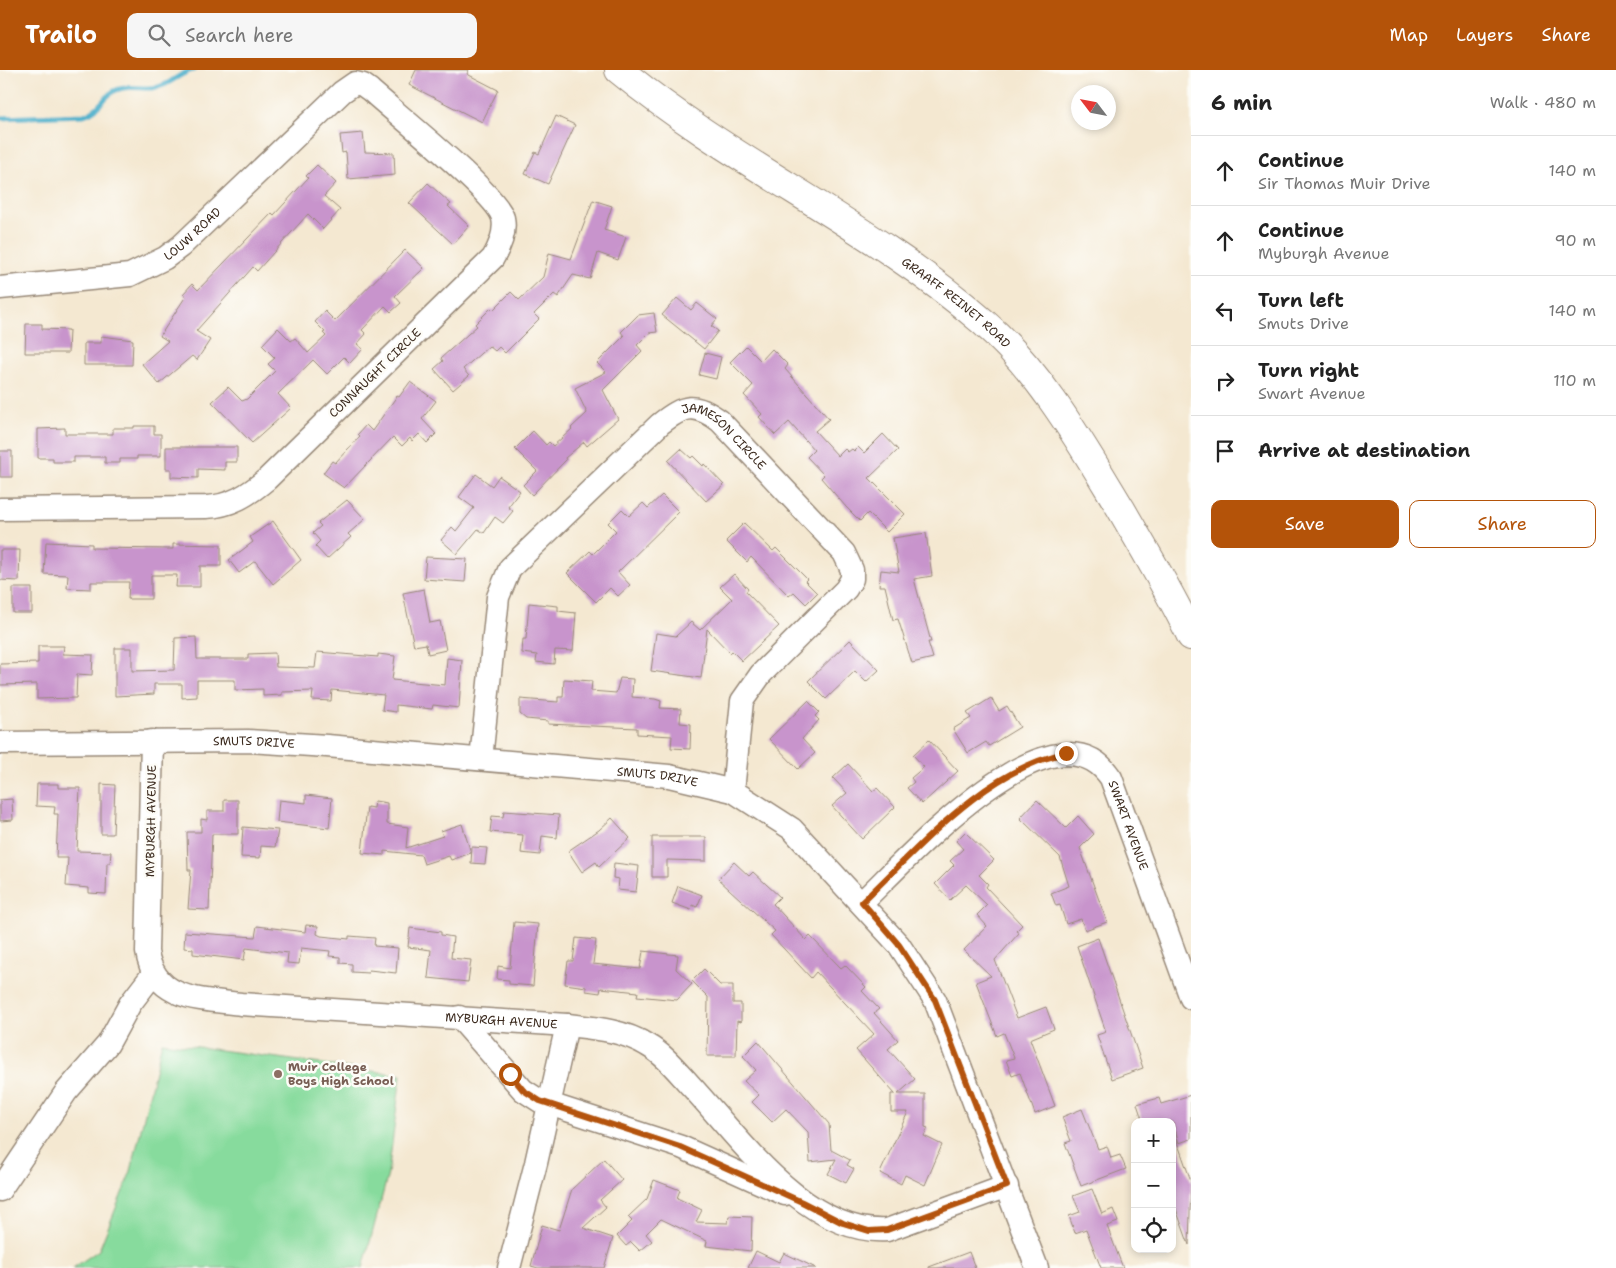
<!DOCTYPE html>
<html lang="en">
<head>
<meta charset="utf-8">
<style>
	:root { --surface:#fff; --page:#f6f6f6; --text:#222; --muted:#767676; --line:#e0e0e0; --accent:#b45309 }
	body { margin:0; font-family:"Shantell Sans",sans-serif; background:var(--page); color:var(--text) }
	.controls { position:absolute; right:15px; bottom:15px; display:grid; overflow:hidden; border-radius:10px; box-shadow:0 2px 8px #0003 }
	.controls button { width:45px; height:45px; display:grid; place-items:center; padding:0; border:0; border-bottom:1px solid var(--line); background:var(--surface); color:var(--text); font:25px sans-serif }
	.compass { position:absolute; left:1071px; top:15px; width:45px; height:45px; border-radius:50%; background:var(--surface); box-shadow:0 2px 8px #0003; rotate:302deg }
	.stop { position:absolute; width:15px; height:15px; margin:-11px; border:4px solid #b45309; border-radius:50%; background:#fff }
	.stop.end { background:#b45309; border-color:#fff; box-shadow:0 1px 5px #0008 }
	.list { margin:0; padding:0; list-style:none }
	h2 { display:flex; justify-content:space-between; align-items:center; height:65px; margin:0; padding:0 20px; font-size:21px }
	h2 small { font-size:16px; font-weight:400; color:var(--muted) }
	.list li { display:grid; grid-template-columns:32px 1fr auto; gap:15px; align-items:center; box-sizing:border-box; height:70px; padding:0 20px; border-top:1px solid var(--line) }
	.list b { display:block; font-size:19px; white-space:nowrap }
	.list p { margin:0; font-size:16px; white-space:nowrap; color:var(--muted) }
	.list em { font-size:16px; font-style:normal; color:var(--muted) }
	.actions { display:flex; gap:10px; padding:15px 20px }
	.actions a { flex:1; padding:11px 0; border:1px solid var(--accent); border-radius:10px; text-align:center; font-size:18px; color:var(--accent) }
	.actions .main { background:var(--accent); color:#fff }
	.icon { flex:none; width:28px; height:28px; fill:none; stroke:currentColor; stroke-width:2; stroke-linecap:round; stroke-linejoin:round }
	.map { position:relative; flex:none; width:1191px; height:1198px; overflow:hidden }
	header { display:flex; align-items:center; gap:30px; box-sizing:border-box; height:70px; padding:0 25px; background:var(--accent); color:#fff }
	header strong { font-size:24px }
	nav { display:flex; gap:28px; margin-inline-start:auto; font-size:18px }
	.search { width:350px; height:45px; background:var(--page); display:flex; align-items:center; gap:12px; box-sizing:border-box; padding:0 18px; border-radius:10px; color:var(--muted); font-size:19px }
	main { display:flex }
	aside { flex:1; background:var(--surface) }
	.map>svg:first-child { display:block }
</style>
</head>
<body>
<header>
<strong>Trailo</strong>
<div class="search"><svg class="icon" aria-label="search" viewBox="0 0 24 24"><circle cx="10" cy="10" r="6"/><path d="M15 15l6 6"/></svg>Search here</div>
<nav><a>Map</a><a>Layers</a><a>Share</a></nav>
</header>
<main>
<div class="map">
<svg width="1191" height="1198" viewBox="0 0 1191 1198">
	<rect width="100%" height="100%" fill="#fdfcf7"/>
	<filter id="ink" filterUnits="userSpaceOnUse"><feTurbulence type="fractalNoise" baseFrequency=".02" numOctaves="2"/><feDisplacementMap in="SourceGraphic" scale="10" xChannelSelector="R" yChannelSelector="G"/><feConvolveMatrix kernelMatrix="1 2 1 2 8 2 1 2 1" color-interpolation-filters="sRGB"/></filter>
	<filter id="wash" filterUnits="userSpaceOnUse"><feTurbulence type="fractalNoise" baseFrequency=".0096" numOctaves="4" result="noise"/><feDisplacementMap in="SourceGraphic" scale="20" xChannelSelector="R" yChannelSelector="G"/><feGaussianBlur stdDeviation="1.12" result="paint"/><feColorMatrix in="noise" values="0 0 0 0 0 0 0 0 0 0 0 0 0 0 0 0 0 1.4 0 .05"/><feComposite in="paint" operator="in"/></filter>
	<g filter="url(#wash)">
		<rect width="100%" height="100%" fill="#f4e8d1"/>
		<path fill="#87db9d" stroke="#61825e" d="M162 972 401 1005 388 1104 363 1198H73L99 1180 131 1101Z"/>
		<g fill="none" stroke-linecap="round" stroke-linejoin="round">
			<path stroke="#4bafca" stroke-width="5" d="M0 48 84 45C99 40 100 32 111 23 124 14 138 19 152 18 169 17 179 2 194 0"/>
		</g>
		<g id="blocks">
			<path fill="#c894cc" d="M416 0H469L467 4 498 20 482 52 409 15Z
				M556 46 575 55 548 114 525 104 535 82 539 84Z
				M363 63 365 82 394 83 395 105 348 109 346 82 342 83 340 65Z
				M317 95 336 113 324 126 340 140 323 159 308 144 257 201 253 197 196 261 210 270 197 290 192 286 159 314 142 294 168 271 160 266 186 226 183 224 192 214 198 220 272 143 274 145 308 108 306 106Z
				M428 113 451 134 448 136 469 156 453 174 409 133Z
				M593 130 612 136 604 160 626 167 618 190 598 183 590 209 573 205 558 227 554 224 534 244 539 249 505 283 499 277 495 281 489 276 463 299 469 306 453 320 434 299 443 291 441 288 477 256 475 254 491 238 493 240 511 222 519 230 543 207 549 183 571 189Z
				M405 180 424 198 395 226 401 233 391 242 385 236 362 260 366 264 357 274 363 279 350 293 344 287 327 304 313 290 278 324 291 338 252 373 212 332 228 317 242 331 247 329 275 301 268 294 275 288 262 275 278 258 291 271 295 268 308 283 326 266 323 263 325 262 315 252 325 241 335 251Z
				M677 228 691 240 697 233 717 249 711 256 718 261 704 279 662 245Z
				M654 243 657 262 649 263 637 275 642 281 603 320 618 349 587 376 584 372 565 388 566 390 532 425 523 415 537 401 515 379 533 361 546 375 549 372 553 376 572 359 571 358 587 343 575 318 606 302 597 293 624 266 621 262 638 245Z
				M26 254H42V259L69 260 68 283H25Z
				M101 266 133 270 132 295H84V273H101Z
				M746 276 761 291 772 279 788 295 785 299 829 349 815 361 838 386 845 379 848 382 852 379 854 381 858 377 864 383 883 364 898 380 869 408 905 444 887 462 868 443 860 451 846 437 821 408 824 405 807 387 814 380 789 352 775 365 759 347 762 344 744 325 753 315 730 292Z
				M705 283 721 287 716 309 699 305Z
				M410 312 436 331 422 349 436 364 427 373 419 364 412 371 410 368 402 376 393 367 344 418 323 403 332 391 335 393 360 366 358 364 366 355 372 361 397 326 399 327Z
				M134 356H154V364H161V386H137V389H120V393H105V387H74V392H53V388H38V359L65 358V364H113V358H134Z
				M166 377H237V392H225V400L198 399V408L171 407V399H166Z
				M681 379 691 388 693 386 703 396 704 394 724 415 706 431 668 391Z
				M0 381H12V407H0Z
				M476 404 492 416 499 406 520 421 508 437 513 441 503 453 495 447 484 463 478 459 457 484 441 470 452 457 456 461 474 438 459 427Z
				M662 425 679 442 618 502 630 515 618 526 610 518 596 532 567 503 590 481 593 484 616 461 608 453 622 439 629 446 643 433 648 438Z
				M347 430 365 449 348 464 351 467 327 489 315 476 320 471 313 463 321 456 318 453Z
				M273 451 301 490 273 514 255 491 239 503 229 490 253 472 250 467Z
				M744 453 773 481 776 478 807 509 805 511 817 523 806 534 794 522 789 526 751 487 747 492 726 471Z
				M926 463 932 506 914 509 931 572H928L933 588 912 593 898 549 893 550 885 516H879L881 500 899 502 893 468Z
				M46 472 92 474V478L173 479V474L221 475V496H200V517H176L177 505H151V529H128L129 512H91V519L67 518 68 505 44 504Z
				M0 480H20L19 511 0 510Z
				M426 487 467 489 465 512 424 509Z
				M734 504 748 519 746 522 779 556 742 591 732 581 730 583 707 559 701 608 651 601 656 563 676 566 691 552 700 560 732 529 720 517Z
				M13 518H32V543H13Z
				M424 519 430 553 440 551 446 580 428 584 426 574 414 576 403 523Z
				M529 533 558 536V541L576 543 573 581 555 580 554 594 536 592 537 585 522 583 523 569H526Z
				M196 567 197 589H248V584L275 583 276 597 315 598 317 582 378 587V584L395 586 392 610 445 615 447 588 462 590 459 638 433 635 432 639 396 635V642L382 640 384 625 332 620 331 631 312 630 313 621 282 622V625L263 626V619L235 620V610H197V627L182 628V614H154V624L115 626V578H132V601L174 600 175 568Z
				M850 570 879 600 866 612 855 601 826 629 808 611Z
				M38 576H64L63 584 93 585 92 605 77 604 76 628 37 629V614L0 615V594L38 593Z
				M620 608 633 609 632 627 655 629 661 631 660 638 681 639 680 653 691 654 690 679 671 678 672 666 637 664V658L548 654V651L526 649 520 644V629L558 632V627H563L564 609 592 611 591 621 616 623Z
				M991 628 999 641 1007 636 1020 657 989 676 986 672 968 683 953 659 971 648 967 643Z
				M808 631 819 642 815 646 819 650 802 669 815 683 798 699 769 669Z
				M929 670 958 701 922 734 907 718 914 712 911 708 924 697 913 685Z
				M848 694 873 721 877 718 895 737 862 769 832 736 847 723 833 708Z
				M37 714H58V718H80L77 781 111 782 110 793H107L106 824 89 823V818L66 816 68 788H56L58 744H54L55 737 36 736Z
				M101 714 115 715 113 764H101Z
				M306 725 332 728 329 758 277 752 279 730 306 733Z
				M12 729 13 750 0 751V730Z
				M224 730H238V764H212L209 840 188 839 191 800H188L187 762H201V749L207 750V741H224Z
				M1037 730 1066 758 1078 746 1094 764 1080 778 1107 852 1085 860 1081 849 1066 854 1060 835 1056 836 1051 823 1069 816 1060 787 1020 748Z
				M375 731 387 733V754L408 757 406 778 443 766 441 761 462 754 471 783 451 790 449 786 424 794 421 785 384 781V785L362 783 367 737 374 738Z
				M504 741 559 745 557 768 542 766 540 785 521 783 523 765 490 762 492 746 503 747Z
				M612 748 630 768 599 797 596 792 582 802 568 781 599 760Z
				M243 757 278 760 275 777 261 776 260 788 241 787Z
				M965 762 994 790 979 805 988 814 986 817 1022 855 1016 861 1019 863 995 890 1017 948 1046 937 1054 959 1030 969 1055 1036 1035 1044 1020 1003 1012 1006 1006 990 1014 988 1004 963 997 966 976 912 991 906 964 880 987 856 977 845 987 835 966 815 950 830 935 814 954 795 950 791 963 779 956 771Z
				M652 767H706V791L667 790V807H652Z
				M472 777 487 778 485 794 471 793Z
				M734 792 749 806 753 802 780 827 773 834 806 870 810 866 841 898 845 895 866 917 862 921 879 939 874 943 898 970 888 979 915 1009 898 1024H925V1057L928 1058 924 1066 942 1075 925 1115 905 1105 901 1114 880 1103 908 1042H891V1024H895L856 980 874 964 816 902 811 908 771 865 775 861 718 809Z
				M614 793 639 796 636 822 618 820 619 809 613 808Z
				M678 816 702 825 697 837 692 835 691 840 672 833Z
				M514 852 538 854 533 916 509 914V910L497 909 498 896 510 898Z
				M306 855 318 856 317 864 321 866 349 869V866L375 868 374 876 398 878 396 903 369 900 368 903 352 902V894L340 893V887L329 886 330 881 301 878 299 894 287 893 288 883 246 878 244 890 193 884V879L184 878 185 862 255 867 257 856 305 862Z
				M410 858 441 862V865L453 867 451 888 471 890 468 912 428 908 431 880 408 877Z
				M576 868 596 870 593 894 640 899 643 881 678 885 676 899 692 914 677 930 637 926 638 922 601 918 600 923 586 921V917L565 914 568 891H573Z
				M1098 868 1143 998 1112 1009 1097 965 1106 962 1077 876Z
				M704 899 720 915H733V933H741V952L737 951 736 986H707L708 927 692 911Z
				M758 971 829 1054 831 1080 850 1090 847 1095 854 1099 846 1113 828 1104 836 1089 810 1092 808 1062 786 1039 772 1052 752 1032 759 1025 744 1011 756 1000 743 986Z
				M1191 1025V1069L1179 1073 1173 1052H1143L1137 1034 1159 1028 1161 1034Z
				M1082 1039 1098 1079 1107 1076 1111 1088 1120 1085 1126 1099 1081 1116 1065 1073 1071 1071 1062 1047Z
				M1174 1063 1191 1111 1189 1175 1172 1128Z
				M604 1089 622 1110 600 1130 606 1137 583 1158 613 1168 604 1198H538L531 1196 542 1155 559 1160 572 1119Z
				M654 1110 680 1120 677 1128 702 1140 696 1152 728 1153 729 1146 752 1147 751 1181 706 1176 707 1171 661 1149 646 1164 652 1171 640 1181 631 1172 626 1176 617 1166 632 1151 628 1147 647 1129Z
				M1092 1119 1102 1144 1113 1139 1118 1152 1107 1156 1123 1198H1101L1086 1159 1075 1163 1069 1146 1080 1142 1073 1126Z
				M756 1181 779 1192 784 1183 816 1198H748Z
				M969 1182 975 1198H929V1197Z"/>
		</g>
	</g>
	<g filter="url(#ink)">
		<use href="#blocks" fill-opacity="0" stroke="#988978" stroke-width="1"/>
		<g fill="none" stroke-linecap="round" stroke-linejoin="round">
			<g stroke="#988978" stroke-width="25">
				<g id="minor">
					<path id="s1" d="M0 218 130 205 165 188 181 176 342 22 355 13 363 15 370 20C394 42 497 124 503 148 506 162 500 176 493 188L267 409C248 425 231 436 206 437L0 439"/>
					<path id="s2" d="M152 671 147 882C155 931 201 929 241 934L567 955C594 958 623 960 647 975 665 985 678 1002 691 1016 740 1069 807 1165 887 1160L1007 1116"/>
					<path id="s3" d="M0 673 248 671 327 676 669 706 733 721 792 759 899 875 935 930 1037 1198"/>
					<path id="s4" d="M481 689 498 527 510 498 660 354C684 335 695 332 720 351L844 483 852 500V509L846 519 761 604 742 631 733 721"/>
					<path id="s5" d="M862 832C904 793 1054 622 1111 708L1191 928"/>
					<path d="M459 947 523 1020 540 1031 681 1077 785 1124"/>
					<path d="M0 1120 66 1022 108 974 130 934 153 904"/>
					<path d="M509 1198 536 1093 567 955"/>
				</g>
			</g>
			<g stroke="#988978" stroke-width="30">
				<g id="major">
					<path id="s6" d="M619 0C733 94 870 154 982 251 1041 302 1081 373 1121 439 1145 481 1170 522 1191 566"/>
				</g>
			</g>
			<use href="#minor" stroke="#fff" stroke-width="22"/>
			<use href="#major" stroke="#fff" stroke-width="28"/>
		</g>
	</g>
	<g fill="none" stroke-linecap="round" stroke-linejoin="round" filter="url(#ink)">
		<path stroke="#b45309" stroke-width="6" d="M510 1004 523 1020 540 1031 680 1077 802 1132 843 1153 869 1161 887 1160 1007 1116 935 930 899 875 862 832C919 778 985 699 1066 683"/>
	</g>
	<circle fill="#8d6e63" stroke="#fdfcf7" stroke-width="2" cx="278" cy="1004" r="5"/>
	<g text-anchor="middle" stroke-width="5" stroke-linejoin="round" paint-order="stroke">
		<g font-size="12" fill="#3b2a1e" stroke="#fdfcf7">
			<text dy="4" stroke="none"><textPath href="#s1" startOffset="206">LOUW ROAD</textPath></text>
			<text dy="4" stroke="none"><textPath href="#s6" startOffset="410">GRAAFF REINET ROAD</textPath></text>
			<text transform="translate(375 303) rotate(-44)" y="4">CONNAUGHT CIRCLE</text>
			<text dy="4" stroke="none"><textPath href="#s4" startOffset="481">JAMESON CIRCLE</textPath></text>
			<text dy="4" stroke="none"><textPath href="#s3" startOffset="254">SMUTS DRIVE</textPath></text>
			<text dy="4" stroke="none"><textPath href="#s3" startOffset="659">SMUTS DRIVE</textPath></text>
			<text transform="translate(151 751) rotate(-89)" y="4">MYBURGH AVENUE</text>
			<text dy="4" stroke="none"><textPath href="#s5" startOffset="360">SWART AVENUE</textPath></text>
			<text dy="4" stroke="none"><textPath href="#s2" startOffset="590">MYBURGH AVENUE</textPath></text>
		</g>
		<g font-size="12" font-weight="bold" fill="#785e54" stroke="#fdfcf7" text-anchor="start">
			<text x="288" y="1001">Muir College<tspan x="288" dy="14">Boys High School</tspan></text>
		</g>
	</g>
</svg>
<div class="controls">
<button>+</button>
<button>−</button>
<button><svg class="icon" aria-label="locate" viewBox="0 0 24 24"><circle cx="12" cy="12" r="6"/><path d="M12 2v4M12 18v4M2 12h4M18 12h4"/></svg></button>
</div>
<svg class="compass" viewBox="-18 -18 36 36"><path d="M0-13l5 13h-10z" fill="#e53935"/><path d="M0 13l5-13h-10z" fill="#767676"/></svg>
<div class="stop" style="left:510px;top:1004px"></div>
<div class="stop end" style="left:1066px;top:683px"></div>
</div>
<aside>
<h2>6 min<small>Walk · 480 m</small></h2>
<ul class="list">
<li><svg class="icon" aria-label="ahead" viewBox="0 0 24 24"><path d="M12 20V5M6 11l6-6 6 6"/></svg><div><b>Continue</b><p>Sir Thomas Muir Drive</p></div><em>140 m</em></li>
<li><svg class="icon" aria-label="ahead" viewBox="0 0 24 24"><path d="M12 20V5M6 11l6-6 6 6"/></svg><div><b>Continue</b><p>Myburgh Avenue</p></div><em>90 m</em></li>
<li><svg class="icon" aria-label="left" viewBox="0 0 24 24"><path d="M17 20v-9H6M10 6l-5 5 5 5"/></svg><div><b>Turn left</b><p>Smuts Drive</p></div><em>140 m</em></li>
<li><svg class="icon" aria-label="right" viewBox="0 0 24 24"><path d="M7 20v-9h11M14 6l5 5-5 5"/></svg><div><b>Turn right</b><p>Swart Avenue</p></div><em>110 m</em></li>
<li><svg class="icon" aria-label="arrive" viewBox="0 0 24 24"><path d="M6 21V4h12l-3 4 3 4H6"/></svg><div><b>Arrive at destination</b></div></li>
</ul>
<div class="actions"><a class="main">Save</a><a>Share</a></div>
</aside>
</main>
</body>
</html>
